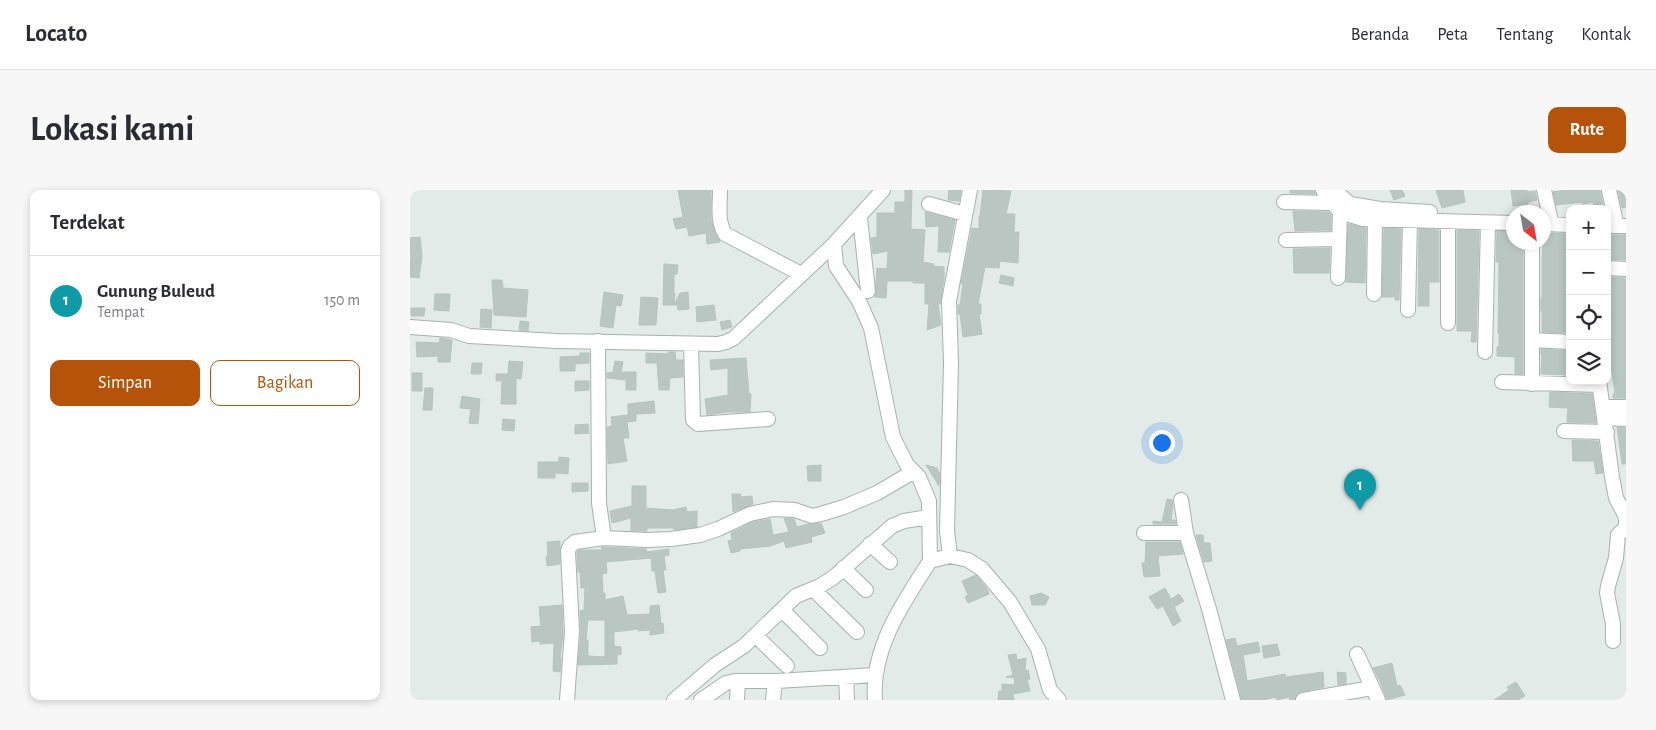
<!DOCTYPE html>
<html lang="id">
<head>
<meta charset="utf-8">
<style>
	:root { --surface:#fff; --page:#f7f7f7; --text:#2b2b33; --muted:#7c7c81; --line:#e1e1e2; --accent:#b45309 }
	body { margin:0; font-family:"Alegreya Sans",sans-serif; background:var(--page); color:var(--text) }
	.controls { position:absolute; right:15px; top:15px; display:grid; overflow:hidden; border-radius:10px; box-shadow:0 2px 8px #0003 }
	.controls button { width:45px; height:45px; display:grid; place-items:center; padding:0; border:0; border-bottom:1px solid var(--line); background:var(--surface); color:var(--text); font:25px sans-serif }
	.compass { position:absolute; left:1096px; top:15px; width:45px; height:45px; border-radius:50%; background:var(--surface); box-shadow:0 2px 8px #0003; rotate:149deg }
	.you { position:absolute; left:751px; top:252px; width:18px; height:18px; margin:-12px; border:4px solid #fff; border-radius:50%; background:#1a73e8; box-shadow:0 0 0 8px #1a73e833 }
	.badge { display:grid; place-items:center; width:32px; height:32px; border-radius:50%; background:var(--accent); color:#fff; font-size:16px; font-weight:700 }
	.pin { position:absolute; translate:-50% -41px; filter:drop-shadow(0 1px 2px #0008) }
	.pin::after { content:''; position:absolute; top:26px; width:18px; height:15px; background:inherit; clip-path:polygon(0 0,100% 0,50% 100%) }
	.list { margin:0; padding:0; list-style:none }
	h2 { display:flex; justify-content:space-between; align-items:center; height:65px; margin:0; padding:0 20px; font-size:21px }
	h2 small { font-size:16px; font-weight:400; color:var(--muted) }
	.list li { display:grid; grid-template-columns:32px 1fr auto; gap:15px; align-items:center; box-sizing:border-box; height:90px; padding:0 20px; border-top:1px solid var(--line) }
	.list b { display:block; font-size:19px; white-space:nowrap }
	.list p { margin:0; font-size:16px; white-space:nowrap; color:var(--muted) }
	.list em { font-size:16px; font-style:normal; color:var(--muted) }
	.actions { display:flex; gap:10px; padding:15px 20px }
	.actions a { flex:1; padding:11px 0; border:1px solid var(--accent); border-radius:10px; text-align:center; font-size:18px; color:var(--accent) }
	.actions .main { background:var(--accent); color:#fff }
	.icon { flex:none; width:28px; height:28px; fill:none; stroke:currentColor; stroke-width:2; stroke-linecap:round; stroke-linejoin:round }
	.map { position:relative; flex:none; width:1216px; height:510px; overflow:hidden; border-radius:10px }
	header { display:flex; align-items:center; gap:30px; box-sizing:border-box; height:70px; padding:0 25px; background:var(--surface); border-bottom:1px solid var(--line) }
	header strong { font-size:24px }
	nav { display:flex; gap:28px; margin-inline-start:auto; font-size:18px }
	.intro { display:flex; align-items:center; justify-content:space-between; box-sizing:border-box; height:120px; padding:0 30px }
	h1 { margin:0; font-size:35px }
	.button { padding:12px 22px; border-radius:10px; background:var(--accent); color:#fff; font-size:18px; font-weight:700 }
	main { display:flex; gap:30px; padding:0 30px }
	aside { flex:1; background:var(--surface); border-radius:10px; box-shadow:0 2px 8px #0003 }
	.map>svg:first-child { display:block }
</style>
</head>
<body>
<header>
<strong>Locato</strong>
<nav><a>Beranda</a><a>Peta</a><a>Tentang</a><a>Kontak</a></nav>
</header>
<div class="intro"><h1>Lokasi kami</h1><a class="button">Rute</a></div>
<main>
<aside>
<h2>Terdekat<small></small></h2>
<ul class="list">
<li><span class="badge" style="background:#0f9aa8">1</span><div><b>Gunung Buleud</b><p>Tempat</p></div><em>150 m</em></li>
</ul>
<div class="actions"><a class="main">Simpan</a><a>Bagikan</a></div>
</aside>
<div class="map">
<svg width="1216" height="510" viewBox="0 0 1216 510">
	<rect width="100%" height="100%" fill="#e3ebe8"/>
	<path fill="#b9c6c1" stroke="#b6c4bf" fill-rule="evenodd" d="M268 0H301V30L305 43 310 52 297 54 296 43 279 46 277 37 266 39 263 29 273 27Z
		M495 0H502L501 39 515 40 513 72 524 74 523 76 534 77V89L530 114H528L531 135 517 140 519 114H515V93H503V91H477L476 108 465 107 467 78 477 79 478 61 463 64 461 48 467 47V23H485V12H495Z
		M539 0H551L549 11 538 10Z
		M573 0 601 1 596 24H605L604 42H609L608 73 590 71 589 78 575 77 568 114H571V124H569L572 144 553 147 550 124H548V115H550L553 94H551L562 38 569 39V26H570Z
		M880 0H904L905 4 880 3Z
		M980 0H992L995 6 984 10Z
		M1026 0H1053L1055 12 1032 18Z
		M1101 0H1117V2L1125 1 1127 10 1118 12V14L1103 16Z
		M1155 0H1190L1193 16 1184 18 1183 12 1173 14V12L1146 15 1143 2Z
		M1208 0H1214L1216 7V17L1212 18Z
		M883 21 919 22 921 25V40L885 41Z
		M515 22 545 30 539 62H528L529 36 516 37Z
		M938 34 956 38 955 93 936 92Z
		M974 38 991 39 989 110H985V107H972Z
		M1009 39 1029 40V92H1019V116H1008Z
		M1047 40 1069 41 1066 152H1061L1062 141H1047Z
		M1087 41 1100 42V53H1113V184H1105V167L1087 166V157H1089V143H1088L1089 72H1086Z
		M1134 43 1160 44V143L1132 142V121H1131V108H1132V68Z
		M1197 45H1216V70L1197 69Z
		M10 47 12 66 9 88 0 87V70H1L0 48Z
		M920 58 919 83H884L883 59Z
		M254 74 268 75 267 84H264V103H265L264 115H253Z
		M591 85 604 88 603 96 589 93Z
		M1197 87 1216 88V208H1203V204L1205 203 1197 151Z
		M82 90H92L93 98 118 100 116 127 84 125Z
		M194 102 213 105 211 116 206 115 203 138 190 136Z
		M278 102 279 119 268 120 267 115H264L270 103Z
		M25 104H40L39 121 24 120Z
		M231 107 248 108 246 135H229Z
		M304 115 306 130 287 132 286 117Z
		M1 118H15L14 126H1Z
		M71 119 82 120 81 138 70 137Z
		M320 130 322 137 312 140 310 132Z
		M110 131 119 132 118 141 109 140Z
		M30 148 42 150 40 172H28V166L7 167 6 152 29 153Z
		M1131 159 1160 161V185L1131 184 1132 165H1131Z
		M258 162H265L266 170H273V187L260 188 259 200H249L247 173H236V163L258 164Z
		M170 163H179V173L165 174V181H150V167L170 166Z
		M336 168 339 204H341L340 222H317L297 225 295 209 318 205V178L301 180 300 170Z
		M99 171 113 172 111 189 106 188V214H91L92 191H86V184H98Z
		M205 171 213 172 211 182H226V200H216V190L197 188V183L203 182Z
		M62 173H72L71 184H61Z
		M2 183H12V201H2Z
		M165 191H179V200L165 201Z
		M15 198H23L22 220H13Z
		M1140 202 1182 204 1186 233 1157 232 1158 218 1139 217Z
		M52 206 70 209 68 234 59 233 61 219 50 218Z
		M244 211 245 223 226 224V231L217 232 219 248H213L217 271 198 274 197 237 202 236 201 227 218 225V214Z
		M93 229 105 230 104 241 92 240Z
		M178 234 179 243 165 244V235Z
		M1207 237 1216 238V274H1212Z
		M1162 250 1188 251 1193 283 1186 284 1184 271H1163Z
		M149 267 159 268 158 284 145 283V288H128V272H149Z
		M411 275V291H398L397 276Z
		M516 275 527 278 530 284 529 296Z
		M162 293H178V301L162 302Z
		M222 296H236V318L262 320 276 317 277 322 287 321V337L264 340 263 338H237V341H221V328L202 333 200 321 222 316Z
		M322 304H330L331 307 342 306 343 314 323 322Z
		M757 309 762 310 763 317 761 330H765L766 334H743V331L752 332Z
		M374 328 384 329 387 337 398 334 411 333 415 343 401 347 402 352 376 358 374 351 360 356 330 359V361L321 363 318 351 322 350 321 343 343 332 360 329 363 345 379 342Z
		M786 345H793L794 353H800L802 371 794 372Z
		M150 351V374L137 376 136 366H138L137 352Z
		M736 352H770L773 364 748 366 750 386 734 387 732 373H735Z
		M192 357 236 359 237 362 259 359V365L254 366 256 380H253L256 402 248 403 245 381H242L241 368 196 372 197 383 192 384 193 403H195V410L213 406 217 425 240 424V416L249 415 251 434 253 433 254 443 240 445V440L228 441V439L204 442V456L211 457V465L207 464V474L168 475 171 442 170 421 174 420 175 398H171L170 382H168L167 362 169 360H192ZM178 430H195V467L178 466V450H176Z
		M566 385 577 399 579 404 558 413 555 407 558 405 552 391Z
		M755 398 761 409 769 404 774 411 764 417 771 431 763 436 753 416 747 419 739 407Z
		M631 403 639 407 635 415H622L620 406Z
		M152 415 153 446 150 468H151L150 482 143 481 144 453 130 454V451L122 452 121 437 131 436 129 417Z
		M825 448 827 456 848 452 850 462 833 465 837 491 875 484 876 487 913 482 914 497 891 502 887 504 884 510H880L879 507 867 510 866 507 853 510H832L816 450Z
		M867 454 870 465 854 468 852 456Z
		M606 464 607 470 616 468 615 481 618 480 620 489H617L620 501 603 504 604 510H588L589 501H592V494L605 495 604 488 596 487 603 485 598 465Z
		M982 473 987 496 990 495 995 505 977 510 971 494 963 478Z
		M927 482 936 483V494L928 495Z
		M1106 492 1115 506 1108 510H1084L1099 500 1097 497Z"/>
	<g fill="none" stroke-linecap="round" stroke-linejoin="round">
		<g stroke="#a6b2af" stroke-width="16">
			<path id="minor" d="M310 0C310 15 307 31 315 44L391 84
				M913 0 930 22 953 29 1104 33
				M924 0 940 14 970 19 1020 22
				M1134 0 1140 27
				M1199 0 1205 28
				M874 12 922 13
				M519 14 555 24
				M450 28 458 101
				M1134 34 1160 35
				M1197 36H1216
				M876 50 929 49
				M424 54 426 76 449 111 461 138 483 247 497 275 509 287 519 311 520 371 540 366 537 341 541 173 539 111 560 0
				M1197 78 1216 79
				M928 88 930 22
				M964 104 965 30
				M998 120 1000 31
				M1038 133V32
				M0 137 41 140 59 146 146 151 308 154 316 152 324 148 424 54 473 0
				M1122 150 1160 152
				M281 154 283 230 288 234 358 229
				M1075 162 1078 33
				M1189 191 1202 287 1206 308 1215 325 1216 330V335L1214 339 1208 345 1206 368 1198 396 1197 403 1203 434V451
				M1092 192 1189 195
				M1122 194V52
				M1193 217H1216
				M1194 228 1216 229
				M1154 241 1197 242
				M771 310 776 343 799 419 823 510
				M734 343H776
				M194 348 237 350 261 349 290 345 308 339 340 324 363 319 385 320 402 326 411 324 434 317 467 303 503 282
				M460 354 480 372
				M540 366 558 370 572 379 600 412 628 459 640 500 649 510
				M433 378 456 400
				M403 399 447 442
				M372 420 410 458
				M345 445 377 476
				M947 464 968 510
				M436 487 437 510
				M157 510 162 441 158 361 160 356 165 352 194 348 189 313 188 151
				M264 510 305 475 334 456 386 406 410 396 424 387 482 336 494 331 519 327
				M291 510 316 493 325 491H367L465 485
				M327 510 328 491
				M363 510 365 491
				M465 510C461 458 493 413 520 371
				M893 510 962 498"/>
		</g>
		<use href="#minor" stroke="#fff" stroke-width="14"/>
	</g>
</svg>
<div class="controls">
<button>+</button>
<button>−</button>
<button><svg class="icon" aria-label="locate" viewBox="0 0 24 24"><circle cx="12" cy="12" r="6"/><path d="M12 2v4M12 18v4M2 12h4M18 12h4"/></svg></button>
<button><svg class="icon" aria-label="layers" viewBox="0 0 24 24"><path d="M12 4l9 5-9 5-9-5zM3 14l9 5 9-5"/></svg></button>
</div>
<svg class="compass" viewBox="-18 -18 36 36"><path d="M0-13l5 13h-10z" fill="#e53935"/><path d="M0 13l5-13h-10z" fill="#7c7c81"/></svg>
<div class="you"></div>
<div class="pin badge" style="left:950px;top:320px;background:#0f9aa8">1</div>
</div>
</main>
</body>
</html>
